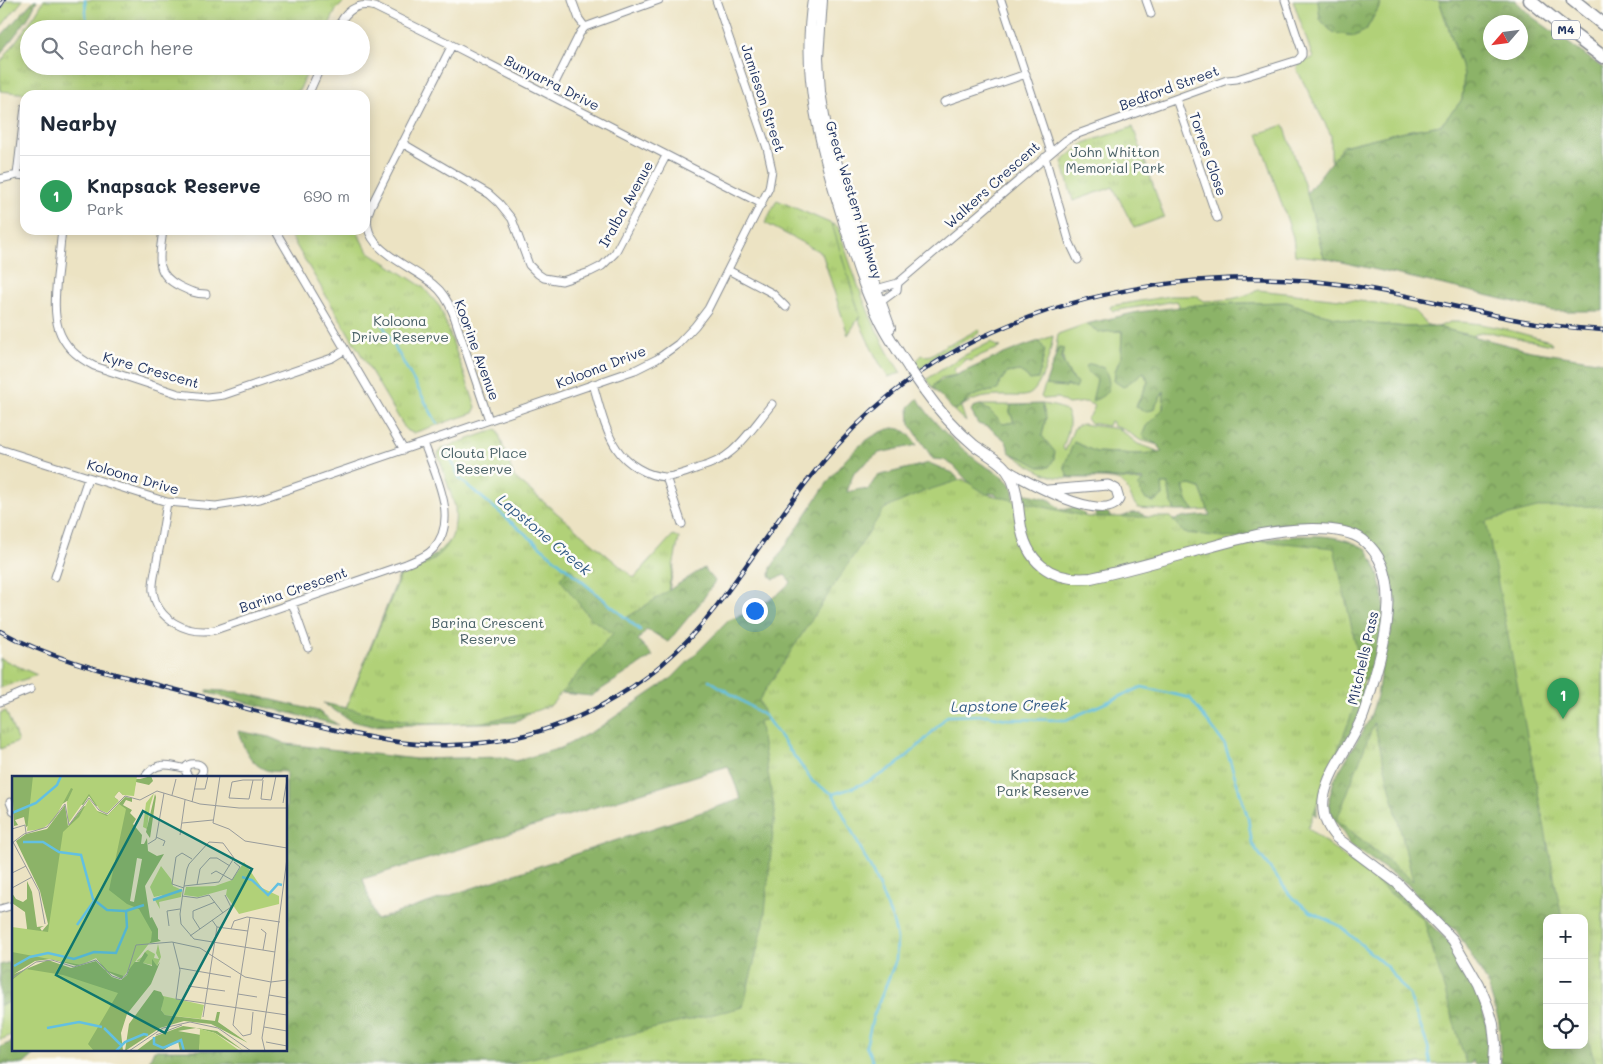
<!DOCTYPE html>
<html lang="en">
<head>
<meta charset="utf-8">
<style>
	:root { --surface:#fff; --page:#f6f6f7; --text:#1f2937; --muted:#747a83; --line:#e0e1e3; --accent:#c8321e }
	body { margin:0; font-family:Mali,sans-serif; background:var(--page); color:var(--text) }
	.controls { position:absolute; right:15px; bottom:15px; display:grid; overflow:hidden; border-radius:10px; box-shadow:0 2px 12px #0003 }
	.controls button { width:45px; height:45px; display:grid; place-items:center; padding:0; border:0; border-bottom:1px solid var(--line); background:var(--surface); color:var(--text); font:25px sans-serif }
	.compass { position:absolute; left:1483px; top:15px; width:45px; height:45px; border-radius:50%; background:var(--surface); box-shadow:0 2px 12px #0003; rotate:242deg }
	.you { position:absolute; left:754px; top:610px; width:18px; height:18px; margin:-12px; border:4px solid #fff; border-radius:50%; background:#1a73e8; box-shadow:0 0 0 8px #1a73e833 }
	.badge { display:grid; place-items:center; width:32px; height:32px; border-radius:50%; background:var(--accent); color:#fff; font-size:16px; font-weight:700 }
	.pin { position:absolute; translate:-50% -41px; filter:drop-shadow(0 1px 2px #0008) }
	.pin::after { content:''; position:absolute; top:26px; width:18px; height:15px; background:inherit; clip-path:polygon(0 0,100% 0,50% 100%) }
	.list { margin:0; padding:0; list-style:none }
	h2 { display:flex; justify-content:space-between; align-items:center; height:65px; margin:0; padding:0 20px; font-size:21px }
	h2 small { font-size:16px; font-weight:400; color:var(--muted) }
	.list li { display:grid; grid-template-columns:32px 1fr auto; gap:15px; align-items:center; box-sizing:border-box; height:80px; padding:0 20px; border-top:1px solid var(--line) }
	.list b { display:block; font-size:19px; white-space:nowrap }
	.list p { margin:0; font-size:16px; white-space:nowrap; color:var(--muted) }
	.list em { font-size:16px; font-style:normal; color:var(--muted) }
	.icon { flex:none; width:28px; height:28px; fill:none; stroke:currentColor; stroke-width:2; stroke-linecap:round; stroke-linejoin:round }
	.map { position:relative; flex:none; width:1603px; height:1064px; overflow:hidden }
	.search { position:absolute; background:var(--surface); box-shadow:0 2px 12px #0003; left:20px; top:20px; width:350px; height:55px; display:flex; align-items:center; gap:12px; box-sizing:border-box; padding:0 18px; border-radius:28px; color:var(--muted); font-size:19px }
	.panel { position:absolute; background:var(--surface); box-shadow:0 2px 12px #0003; left:20px; top:90px; width:350px; height:145px; border-radius:15px }
	.map>svg:first-child { display:block }
</style>
</head>
<body>
<div class="map">
<svg width="1603" height="1064" viewBox="0 0 1603 1064">
	<defs>
		<pattern id="forest-crowns" width="20" height="18" patternUnits="userSpaceOnUse" patternTransform="scale(1.25)"><rect width="20" height="18" fill="#8cb368"/><path d="M2 6a3 3 0 1 1 6 0M12 15a3 3 0 1 1 6 0" fill="none" stroke="#729259"/></pattern>
		<pattern id="park-tufts" width="24" height="20" patternUnits="userSpaceOnUse" patternTransform="scale(1.25)"><rect width="24" height="20" fill="#b1d178"/><path d="M3 7l-1-3M5 7V3M7 7l1-3M15 17l-1-3M17 17v-4M19 17l1-3" fill="none" stroke="#98b46a"/></pattern>
	</defs>
	<rect width="100%" height="100%" fill="#fdfcf7"/>
	<filter id="ink" filterUnits="userSpaceOnUse"><feTurbulence type="fractalNoise" baseFrequency=".02" numOctaves="2"/><feDisplacementMap in="SourceGraphic" scale="10" xChannelSelector="R" yChannelSelector="G"/><feConvolveMatrix kernelMatrix="1 2 1 2 8 2 1 2 1" color-interpolation-filters="sRGB"/></filter>
	<filter id="wash" filterUnits="userSpaceOnUse"><feTurbulence type="fractalNoise" baseFrequency=".0096" numOctaves="4" result="noise"/><feDisplacementMap in="SourceGraphic" scale="20" xChannelSelector="R" yChannelSelector="G"/><feGaussianBlur stdDeviation="1.12" result="paint"/><feColorMatrix in="noise" values="0 0 0 0 0 0 0 0 0 0 0 0 0 0 0 0 0 1.4 0 .05"/><feComposite in="paint" operator="in"/></filter>
	<g filter="url(#wash)">
		<rect width="100%" height="100%" fill="#ece3c3"/>
		<path fill="#b1d178" stroke="#66806b" d="M7 0H23L0 28V11Z
			M1293 0H1318L1320 19 1333 33 1355 36 1366 30 1380 5 1379 0H1439L1464 74 1462 100 1441 125 1400 132 1343 146 1331 162V135L1297 70 1298 64 1313 58Z
			M1284 125 1307 193 1324 258 1295 255 1293 237 1258 134Z
			M828 222 838 227C851 266 864 307 883 343 888 354 895 363 901 373L888 377C857 330 844 276 828 222Z
			M1258 290 1376 303 1414 311 1428 325 1433 326 1407 327 1354 322 1312 311 1287 302 1206 304 1178 308 1179 304 1176 301 1113 311 1110 308 1111 306 1170 296H1197L1204 301C1226 300 1237 300 1258 290Z
			M1450 322C1484 321 1518 333 1550 341L1552 345 1493 333 1480 332 1472 336 1438 327Z
			M1086 324 1099 332 1122 331 1121 357 1115 371H1143L1148 382 1136 406 1164 390 1163 409 1146 426 1158 445 1140 440 1123 429 1113 426V422L1110 421 1108 426 1090 423 1086 419 1091 414 1095 406 1086 402 1068 404 1058 398 1043 399 1041 397 1045 385 1066 387V384L1075 380C1065 371 1062 361 1063 348L1059 347 1055 355 1058 334Z
			M979 329V333L936 356 920 369 915 362 922 355 925 356 931 355 946 345 953 343Z
			M1053 336C1051 350 1042 390 1028 395 1023 397 1018 396 1013 396 994 396 977 395 961 407L966 422 954 411C959 408 962 405 967 401 975 393 987 392 997 390L1000 382 1007 373 1020 371 1030 380C1041 366 1049 358 1039 341Z
			M991 342 996 346 1001 347C991 352 980 354 971 361L965 359 962 364 955 368 954 371 956 375 941 378 932 387 927 379 963 356Z
			M1042 404C1048 405 1057 406 1063 409 1075 417 1066 437 1063 448L1065 451 1074 428 1082 424 1119 429 1138 444 1163 453 1140 454 1096 452 1074 442 1068 477H1102L1169 484 1171 502 1175 511 1138 508C1130 500 1130 488 1121 482 1111 475 1071 480 1055 477 1039 473 1024 462 1011 453L1023 458C1040 439 1050 431 1042 404Z
			M980 405H1011L1010 412 1014 422 1003 424 990 411Z
			M1191 485 1200 488 1209 510 1195 511 1187 501 1183 486Z
			M14 1001V1034L0 1040V1005Z"/>
		<path fill="url(#forest-crowns)" stroke="#547163" fill-rule="evenodd" d="M34 0H37L28 18 0 55V37Z
			M1318 0H1379L1380 5 1366 30 1355 36 1333 33 1320 19Z
			M1439 0H1515L1531 16 1603 68V311H1552L1457 288 1324 258 1307 193 1343 146 1400 132 1441 125 1462 100 1464 74ZM1490 22H1520V52H1490Z
			M1287 302 1312 311 1354 322 1407 327 1433 326 1531 351 1603 362V1064H1501L1499 1022 1487 982 1456 930 1443 923 1407 884 1349 844 1344 832 1331 816 1329 799 1334 780 1369 720 1377 696 1381 670 1391 632 1393 601 1390 576 1382 552 1368 537 1350 529 1313 525 1171 550 1097 523 1095 513H1108L1114 520 1132 513H1140L1152 520H1177L1178 518 1210 515 1200 488 1191 485 1183 486 1187 501 1195 511H1175L1171 502 1168 484H1162L1163 496 1154 502 1146 500 1138 487 1144 480 1102 477H1068L1064 466 1074 442 1096 452 1140 454 1163 452 1158 445 1142 436 1146 426 1163 409 1164 391 1153 410 1145 411 1136 407 1148 382 1144 372 1123 387 1114 381 1115 371 1121 357 1122 331 1099 332 1086 324 1138 312 1206 304ZM1547 918H1584V1045H1547Z
			M1039 341 1045 350 1038 379 1030 380 1020 371 1007 373 1000 382 998 390C987 392 975 393 967 401 962 405 959 408 954 411L932 387C945 375 946 380 959 374 985 362 1011 350 1039 341Z
			M1059 347 1063 348 1062 360 1069 374 1077 384 1075 389 1067 385 1066 387 1045 385Z
			M1091 364 1104 368C1113 385 1110 395 1092 401L1097 380 1086 370V366Z
			M918 398C930 421 958 446 979 462 989 469 1007 476 1012 488 1015 494 1013 504 1013 511L1005 505 996 494 989 493 988 503 954 466 944 460 933 459 910 424 909 407Z
			M1042 404 1046 418 1042 436 1055 452 1054 459 1049 467H1039L1023 458 1010 453 1006 441 990 428 978 424 971 411 973 407 980 405 990 411 1003 424 1014 422 1010 412 1011 405Z
			M893 428C907 429 909 434 917 445L879 453 854 472 847 492 861 489 868 490 877 476 929 463 953 473 1001 527 1238 544C1267 538 1316 531 1345 540 1353 542 1360 546 1367 549 1373 561 1380 575 1382 589 1387 612 1379 660 1368 680L1291 688 1367 686C1364 726 1333 757 1319 793 1316 799 1317 809 1317 816L1296 791 1306 842 1368 868 1400 891 1428 922 1451 944 1477 989 1489 1033 1490 1053 1489 1064H1475L1472 1060 1471 1064H148L154 1050H286V772C281 771 275 772 270 771 251 767 243 747 238 731L269 737 286 744 416 759 502 757 516 761 561 748 597 729 672 678 729 620 745 614 777 595 791 582 785 575 774 579 770 576 771 568C783 550 795 531 807 513 828 482 854 437 893 428ZM728 766 741 799 376 920 363 879Z
			M1021 493C1031 495 1043 496 1052 501 1055 504 1056 507 1061 509 1072 512 1071 500 1085 515L1079 519 1025 513Z
			M465 528 634 578 655 555 674 565 669 590 704 568 715 581 701 602 668 642 647 629 638 640 653 656 591 696 552 692 533 711 515 722 372 726 351 721 323 703 346 708 401 571 435 555 448 542Z
			M207 690 240 692 318 711 338 725 208 693Z
			M14 961V1001L0 1005V965Z
			M14 1041V1050H39L24 1064H0V1047Z"/>
		<path fill="url(#park-tufts)" stroke="#66806b" d="M44 0H346L336 10 327 29H29V66H310L300 89 292 95H38L0 91V63L35 15Z
			M1133 127 1164 217 1134 228 1113 187 1073 201 1062 161 1084 143Z
			M777 200 832 224 860 316 848 335 822 253 765 223Z
			M287 230H357L362 242 369 252 423 287 440 307 476 407 473 413 413 433 406 430Z
			M497 429 514 477 634 578 673 535 679 538 668 591 626 618 596 595 569 567 560 579 590 618 613 633 551 705 535 711 483 722 445 724 412 722 346 708 401 575C435 563 459 548 455 507L438 454 441 449Z
			M963 479 986 494 1088 517H1170L1184 533 1334 548 1364 682 1308 828 1424 920 1466 1064H507L743 1007 764 923 775 812 759 721 766 720 759 700 884 509 925 491Z
			M1603 506V1064H1596L1584 1027V918H1562L1486 521 1541 507Z
			M0 658 37 675 0 688Z
			M6 711 18 742 0 749V713Z
			M1374 723 1413 881 1337 820Z"/>
		<g fill="none" stroke-linecap="round" stroke-linejoin="round">
			<path stroke="#63c0e1" stroke-width="2.5" d="M85 0 87 29
				M380 320 437 423
				M446 448 460 479 640 630
				M709 680 765 716 813 782 833 794C886 780 911 756 947 716L986 715 1007 719 1066 720 1142 687 1190 698 1225 745 1248 818 1252 844 1290 895 1311 912 1340 926 1388 968 1409 995 1428 1047 1431 1064
				M833 794 873 873 893 921 897 939 896 960 873 1017 866 1046 874 1064"/>
		</g>
	</g>
	<g filter="url(#ink)">
		<g fill="none" stroke-linecap="round" stroke-linejoin="round">
			<g stroke="#848990" stroke-width="9">
				<path id="minor" d="M572 0 579 19 585 27
					M1001 0 1051 152
					M1146 0 1151 14
					M337 29C344 13 356 1 375 7L452 45 762 204
					M452 45 371 206C352 247 410 264 434 285 443 292 449 303 453 313L489 420
					M308 95 321 66
					M549 95 580 33 585 27 659 0
					M1176 99 1217 218
					M944 102 1026 74
					M402 143 489 194 499 203 512 219 529 265 538 274 544 278 562 281 590 272 602 266 615 253 666 156
					M1045 157 1069 241 1078 260
					M17 175 25 107
					M0 179 17 175 25 176
					M62 230C60 246 59 261 57 277 53 318 53 345 94 366L179 394 207 397 224 395 332 358 345 350
					M163 230C160 255 153 273 179 286 189 291 195 294 206 294
					M275 230 404 450
					M728 270 772 293 786 307
					M876 289 898 283 1066 140 1075 135 1227 80 1237 79 1298 60 1302 55V51L1285 0
					M878 304 897 290 898 283
					M593 384C599 404 605 432 617 449 627 464 647 476 665 477 676 477 688 472 698 468 710 465 723 459 732 451 747 438 759 420 772 404
					M0 449 167 502 216 506 260 499 635 370 657 359 678 344 695 326 708 309 769 188 772 170 767 148 716 0
					M666 477 682 524
					M167 502C164 522 161 541 157 560 156 570 152 581 153 591 157 621 188 635 215 630L406 564C415 560 426 557 433 549 460 520 435 475 424 443
					M55 577 88 478
					M292 603 308 648
					M0 702 31 689
					M144 778C155 761 169 764 186 769
					M190 778C171 759 217 759 198 778
					M10 802 14 812
					M0 909 14 905"/>
			</g>
			<g stroke="#848990" stroke-width="11">
				<path id="tertiary" d="M1006 469C1023 480 1106 526 1119 499L1116 489 1108 485 1048 490"/>
			</g>
			<g stroke="#848990" stroke-width="12">
				<path id="secondary" d="M813 0C801 76 821 148 843 219 853 252 862 285 878 316 886 334 898 351 909 368
					M822 0 818 58 820 92 826 127 865 259 890 328
					M925 391C939 411 955 429 974 445 983 452 997 459 1004 467 1018 482 1017 503 1020 521 1025 562 1051 582 1091 578 1143 567 1195 550 1248 537 1275 530 1339 522 1363 540 1404 572 1386 637 1374 679 1370 692 1367 706 1362 718 1351 745 1330 767 1324 796 1321 812 1326 826 1337 838L1397 883 1453 940 1479 985 1488 1007 1493 1024 1495 1043 1494 1064"/>
			</g>
			<g stroke="#848990" stroke-width="15">
				<path id="motorway" d="M1530 0 1558 23 1603 57
					M1573 0 1603 24"/>
			</g>
			<use href="#minor" stroke="#fff" stroke-width="7"/>
			<use href="#tertiary" stroke="#fff" stroke-width="9"/>
			<use href="#secondary" stroke="#fff" stroke-width="10"/>
			<use href="#motorway" stroke="#fff" stroke-width="12"/>
			<g stroke="#1b2f5e" stroke-width="4.5">
				<path id="rail" d="M0 6 4 0
					M0 631C58 663 124 676 188 693 223 702 257 712 293 720 345 732 398 747 453 745 557 742 652 691 715 608 755 556 790 498 834 449 882 395 942 352 1009 325 1114 282 1233 269 1346 285 1402 293 1458 308 1513 319 1543 325 1573 328 1603 330"/>
			</g>
			<use href="#rail" stroke="#fdfcf7" stroke-width="2.5" stroke-dasharray="8" stroke-linecap="butt"/>
			<g stroke="#848990" stroke-width="12" stroke-linecap="butt">
				<path id="secondary-bridge" d="M909 368 925 391"/>
			</g>
			<use href="#secondary-bridge" stroke="#fff" stroke-width="10"/>
		</g>
	</g>
	<g text-anchor="middle" stroke-width="5" stroke-linejoin="round" paint-order="stroke">
		<rect fill="#fdfcf7" stroke="#5f6c8c" stroke-width="1" x="1552" y="20.5" width="28" height="19" rx="4"/>
		<g font-size="12" font-weight="bold" fill="#1b2f5e">
			<text x="1566" y="34">M4</text>
		</g>
		<g font-size="14" fill="#1b2f5e" stroke="#fdfcf7">
			<text transform="translate(552 83) rotate(27)" y="5">Bunyarra Drive</text>
			<text transform="translate(1169 88) rotate(-20)" y="5">Bedford Street</text>
			<text transform="translate(763 98) rotate(72)" y="5">Jamieson Street</text>
			<text transform="translate(1208 154) rotate(71)" y="5">Torres Close</text>
			<text transform="translate(992 185) rotate(-42)" y="5">Walkers Crescent</text>
			<text transform="translate(854 200) rotate(73)" y="5">Great Western Highway</text>
			<text transform="translate(626 204) rotate(-61)" y="5">Iralba Avenue</text>
			<text transform="translate(477 350) rotate(70)" y="5">Koorine Avenue</text>
			<text transform="translate(601 367) rotate(-21)" y="5">Koloona Drive</text>
			<text transform="translate(151 370) rotate(16)" y="5">Kyre Crescent</text>
			<text transform="translate(133 477) rotate(16)" y="5">Koloona Drive</text>
			<text transform="translate(293 590) rotate(-19)" y="5">Barina Crescent</text>
			<text transform="translate(1363 658) rotate(-77)" y="5">Mitchells Pass</text>
		</g>
		<g font-size="14" fill="#486066" stroke="#fdfcf7">
			<text x="1115" y="157">John Whitton<tspan x="1115" dy="16">Memorial Park</tspan></text>
			<text x="400" y="326">Koloona<tspan x="400" dy="16">Drive Reserve</tspan></text>
			<text x="484" y="458">Clouta Place<tspan x="484" dy="16">Reserve</tspan></text>
			<text x="488" y="628">Barina Crescent<tspan x="488" dy="16">Reserve</tspan></text>
			<text x="1043" y="780">Knapsack<tspan x="1043" dy="16">Park Reserve</tspan></text>
		</g>
		<g font-size="15" font-style="italic" fill="#315a85" stroke="#fdfcf7">
			<text transform="translate(544 535) rotate(40)" y="5">Lapstone Creek</text>
			<text transform="translate(1009 706) rotate(-1)" y="5">Lapstone Creek</text>
		</g>
	</g>
	<g transform="translate(12 776)">
		<rect width="275" height="275" fill="#ece3c3"/>
		<path d="M142 17 138 30 135 53 131 51 134 27ZM146 168 149 181 145 190 131 187 134 177 127 186 124 185 130 181 134 175 139 172 136 174 143 178 142 182 147 183 144 177ZM151 220 192 229 189 243 153 239 149 234Z" fill="#b1d178"/>
		<path d="M0 0 128 3 139 0 141 5 137 9 124 6 121 19H111L107 15 102 21 106 24 84 30 77 20 71 29 55 25 14 51 12 41 3 44 6 49 2 50ZM143 18 144 21 138 62 134 56ZM113 21 120 22V26L114 24 111 29 120 34 118 37 124 43 121 48 130 59 129 68H132L135 62 136 75 145 80 152 78 133 110 138 142 140 141 146 153V163L149 165 118 171 117 159 112 165 117 171 113 175 121 172 120 179 110 203 94 195 85 183 93 182 86 180 65 190 39 183 23 185 2 198 36 184 59 192 84 185 100 201 109 204 115 199 124 173 134 171 127 175 123 186H127L133 176 136 179 131 187 140 190V183L145 190 148 186 139 208 115 238 109 257 111 275H0V153L14 159 15 152 13 136 0 127V117L4 123 11 126 15 123V105L20 116 25 151 32 150 28 152 30 155 36 148 28 115 4 65 14 58 35 53 53 29 56 50 72 30 96 39ZM125 82 130 83 122 126 118 125ZM142 214 149 216 152 222 149 234 153 239 203 245 205 236H208L206 246 236 267 199 248 172 245 148 252 113 275 117 248ZM171 250 205 255 232 275 203 257 184 252 166 255 189 259 187 275H168L166 265 150 275H124L144 260Z" fill="#8cb368" fill-rule="evenodd"/>
		<path d="M21 0H125L122 20 111 19 107 15 102 21 107 25 95 37 88 34 77 18 56 48 55 26 61 13 59 12 42 44 30 53 15 55ZM77 23 86 36 95 40 107 28 114 33 97 114 115 128 127 133 140 156 139 165 112 200 96 195 84 182 69 189 0 176V151L36 156 51 56 67 41ZM232 86 250 112 267 120V128L227 138 214 119 215 113 186 121 172 119 174 111 203 110 220 104ZM149 90 159 103 161 110 170 114 169 121 147 126 148 133 143 124 151 119 142 121 138 111ZM14 193 51 199 106 217 76 268 82 275H0V204ZM188 253 203 257 228 275H187Z" fill="#b1d178"/>
		<path fill="none" stroke="#63c0e1" stroke-width="2.5" d="M0 37 24 27 45 9 49 0M11 66H31L47 76 69 79 81 123 95 134 113 135M230 101 240 104 256 119 266 108 270 109M141 124 170 114M65 149 82 125M2 190 18 181 36 177 62 183 82 176 104 177 115 151 114 135 132 129M35 252 67 246 90 251M92 252 109 269M142 261V268L151 272 169 264 172 275M104 275 113 266 132 258 136 259"/>
		<path fill="none" stroke="#989b9b" stroke-width="1" d="M208 0 201 47 217 53 233 65 275 72M241 4 237 23 217 22 220 6 231 4H250L252 0M251 4 249 23 259 24 264 0M182 13H193L196 0M160 19 164 3M180 26 185 0M271 27 275 3M170 47 201 44M0 53 13 49 14 57M168 59 173 24M144 61 153 65 151 70M1 66 27 115 33 148M0 67 12 58 35 51 53 28 57 49 77 22 87 34 95 38 113 20 128 24 145 15 188 28 227 32H275M136 68 144 63 152 17M0 97 14 90M199 98 204 95 220 104 228 91 222 86M185 109 188 93 198 82H205L218 90M172 110 207 106 222 82 211 67 197 66 177 88 175 93 171 116 168 138 169 148 182 163 263 176M0 112 20 101M172 112 160 108 164 81 170 77 180 83M170 120 185 122 197 119 211 137M238 141 221 249 231 260 239 258 241 236M200 144 205 151 236 155M157 150 155 135 168 133M188 153 181 142V135L203 126M219 153 222 145 235 141 268 146M249 153 254 157 251 174M178 160 219 131 213 119M161 166 168 194 164 223 275 239M167 192 219 201M0 202 24 186 40 184 62 191 84 184 100 200 109 203 115 198 124 169 160 166 188 172 233 201 259 206 275 82M176 210 213 215M226 218 245 221M257 219 275 222M191 241 205 151M252 251 275 255M144 259 170 249M254 266 275 270M117 275 151 252 178 246 206 252 239 275M253 275 250 262 259 206 275 204"/>
		<path fill="#0f766e" fill-opacity="0.15" stroke="#0f766e" stroke-width="2.5" d="M131 35 240 93 153 257 44 199Z"/>
		<rect width="275" height="275" fill="none" stroke="#1b2f5e" stroke-width="2.5"/>
	</g>
</svg>
<div class="controls">
<button>+</button>
<button>−</button>
<button><svg class="icon" aria-label="locate" viewBox="0 0 24 24"><circle cx="12" cy="12" r="6"/><path d="M12 2v4M12 18v4M2 12h4M18 12h4"/></svg></button>
</div>
<svg class="compass" viewBox="-18 -18 36 36"><path d="M0-13l5 13h-10z" fill="#e53935"/><path d="M0 13l5-13h-10z" fill="#747a83"/></svg>
<div class="you"></div>
<div class="pin badge" style="left:1563px;top:719px;background:#2e9e5b">1</div>
<div class="search"><svg class="icon" aria-label="search" viewBox="0 0 24 24"><circle cx="10" cy="10" r="6"/><path d="M15 15l6 6"/></svg>Search here</div>
<section class="panel">
<h2>Nearby<small></small></h2>
<ul class="list">
<li><span class="badge" style="background:#2e9e5b">1</span><div><b>Knapsack Reserve</b><p>Park</p></div><em>690 m</em></li>
</ul>
</section>
</div>
</body>
</html>
